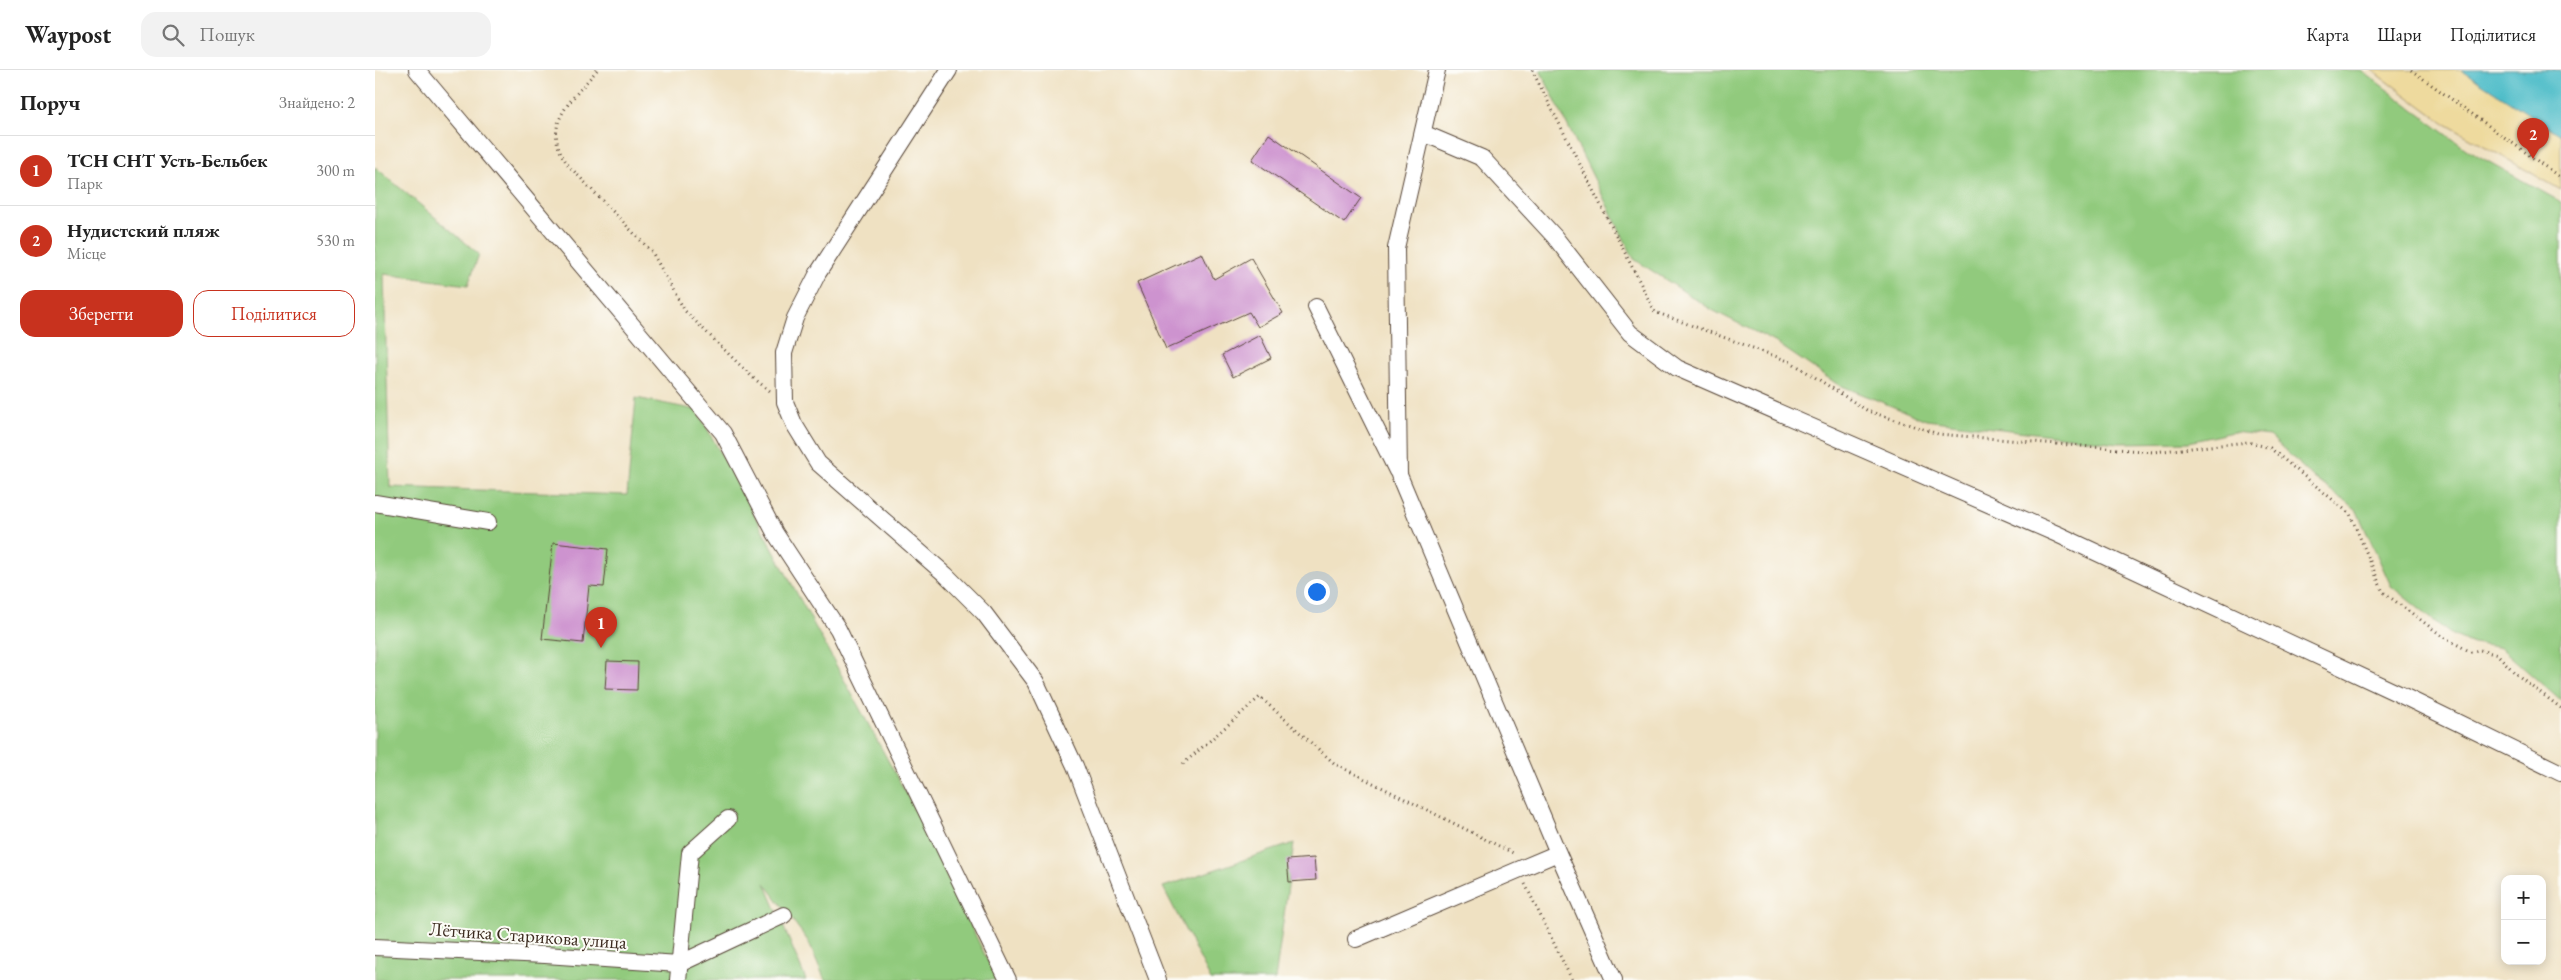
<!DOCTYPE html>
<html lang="uk">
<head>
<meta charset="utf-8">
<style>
	:root { --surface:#fff; --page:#f2f2f2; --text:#222; --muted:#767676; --line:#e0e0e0; --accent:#c8321e }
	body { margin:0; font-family:"EB Garamond",serif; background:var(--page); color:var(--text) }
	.controls { position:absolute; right:15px; bottom:15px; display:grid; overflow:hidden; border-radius:10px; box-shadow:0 2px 12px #0003 }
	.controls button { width:45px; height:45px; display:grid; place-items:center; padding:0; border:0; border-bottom:1px solid var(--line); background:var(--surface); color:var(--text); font:25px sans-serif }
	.you { position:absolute; left:941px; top:521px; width:18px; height:18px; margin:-12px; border:4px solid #fff; border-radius:50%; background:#1a73e8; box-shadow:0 0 0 8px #1a73e833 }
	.badge { display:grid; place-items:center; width:32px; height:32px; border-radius:50%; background:var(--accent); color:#fff; font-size:16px; font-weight:700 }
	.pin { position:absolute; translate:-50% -41px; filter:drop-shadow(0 1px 2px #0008) }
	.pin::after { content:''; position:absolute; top:26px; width:18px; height:15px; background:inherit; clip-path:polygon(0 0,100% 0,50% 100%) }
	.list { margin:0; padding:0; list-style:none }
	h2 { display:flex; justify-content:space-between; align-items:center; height:65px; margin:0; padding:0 20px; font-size:21px }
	h2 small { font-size:16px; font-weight:400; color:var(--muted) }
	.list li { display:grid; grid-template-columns:32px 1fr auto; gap:15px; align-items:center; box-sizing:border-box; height:70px; padding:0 20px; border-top:1px solid var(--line) }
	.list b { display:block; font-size:19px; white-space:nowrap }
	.list p { margin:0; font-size:16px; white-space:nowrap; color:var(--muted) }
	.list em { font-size:16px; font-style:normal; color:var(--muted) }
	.actions { display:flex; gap:10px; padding:15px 20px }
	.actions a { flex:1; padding:11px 0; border:1px solid var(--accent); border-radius:15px; text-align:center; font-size:18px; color:var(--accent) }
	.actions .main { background:var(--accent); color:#fff }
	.icon { flex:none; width:28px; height:28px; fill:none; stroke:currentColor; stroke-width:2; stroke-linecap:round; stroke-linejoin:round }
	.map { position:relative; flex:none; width:2186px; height:910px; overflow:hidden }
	header { display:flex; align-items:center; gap:30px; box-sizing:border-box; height:70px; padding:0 25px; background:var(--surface); border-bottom:1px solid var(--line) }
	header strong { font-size:24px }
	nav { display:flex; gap:28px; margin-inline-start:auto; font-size:18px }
	.search { width:350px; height:45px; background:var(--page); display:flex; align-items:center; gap:12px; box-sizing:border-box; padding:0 18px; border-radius:15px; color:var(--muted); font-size:19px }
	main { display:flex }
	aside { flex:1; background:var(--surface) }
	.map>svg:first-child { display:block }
</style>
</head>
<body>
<header>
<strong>Waypost</strong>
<div class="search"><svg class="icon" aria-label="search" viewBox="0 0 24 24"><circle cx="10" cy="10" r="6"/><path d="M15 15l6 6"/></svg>Пошук</div>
<nav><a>Карта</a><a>Шари</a><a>Поділитися</a></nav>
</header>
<main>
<aside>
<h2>Поруч<small>Знайдено: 2</small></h2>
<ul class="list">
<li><span class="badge">1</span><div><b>ТСН СНТ Усть-Бельбек</b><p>Парк</p></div><em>300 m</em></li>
<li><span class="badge">2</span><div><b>Нудистский пляж</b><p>Місце</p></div><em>530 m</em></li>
</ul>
<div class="actions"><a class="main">Зберегти</a><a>Поділитися</a></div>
</aside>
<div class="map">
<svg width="2186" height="910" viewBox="0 0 2186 910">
	<rect width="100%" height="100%" fill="#fdfcf7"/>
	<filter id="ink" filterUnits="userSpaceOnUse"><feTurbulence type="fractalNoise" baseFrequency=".02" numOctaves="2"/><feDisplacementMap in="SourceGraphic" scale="10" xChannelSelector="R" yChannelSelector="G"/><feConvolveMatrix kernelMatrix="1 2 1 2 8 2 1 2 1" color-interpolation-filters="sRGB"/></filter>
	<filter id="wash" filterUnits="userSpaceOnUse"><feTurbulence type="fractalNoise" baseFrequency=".0096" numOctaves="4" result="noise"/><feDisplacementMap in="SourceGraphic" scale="20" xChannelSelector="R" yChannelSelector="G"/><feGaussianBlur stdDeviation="1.12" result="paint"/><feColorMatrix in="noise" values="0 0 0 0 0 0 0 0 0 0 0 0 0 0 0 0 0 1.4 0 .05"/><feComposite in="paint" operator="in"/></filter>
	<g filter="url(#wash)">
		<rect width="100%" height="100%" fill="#efe1c2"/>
		<path fill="#91ca7d" stroke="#667a4e" d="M1165 0H1986L2091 79 2186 132V631L2126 578 2093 572 2074 563 2016 516 1981 439 1939 408 1895 366 1858 362 1814 372 1743 373 1551 350 1462 314 1400 272 1337 240 1259 189Z
			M0 97 104 184 93 215 9 204 15 417 252 425 261 328 322 340 539 738 622 910H450L433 871 390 813 431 910H0Z
			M919 773 900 910H836L788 817Z"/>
		<path fill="#eeda9e" stroke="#94825e" d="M1997 0H2089L2186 57V120L2069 53Z"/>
		<path fill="#50bdc9" stroke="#467474" d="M2086 0H2186V65Z"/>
		<g id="blocks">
			<path fill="#cd93cf" d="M894 64 986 128 969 153 877 90Z
				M827 183 839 209 876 188 908 243 883 257 874 242 791 279 762 213Z
				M885 265 896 288 858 307 847 285Z
				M178 473 233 479 229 517 214 516 208 573 167 569Z
				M232 591 263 592 262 620 230 619Z
				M939 788 941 810 914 812 912 790Z"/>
		</g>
	</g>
	<g filter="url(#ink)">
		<use href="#blocks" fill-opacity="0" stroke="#564537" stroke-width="1"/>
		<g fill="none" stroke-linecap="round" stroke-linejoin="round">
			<g stroke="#564537" stroke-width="18">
				<path id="minor" d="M42 0 348 363 400 463 463 559 633 910
					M574 0 443 203 420 248 409 283 410 332 419 354 443 393 571 505 609 543 661 612 700 696 783 910
					M1062 0 1021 178 1024 405 1183 783 1239 910
					M1048 63 1107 88 1179 166 1255 263 1302 298 1682 464 2024 624 2186 703
					M941 237 1022 401
					M0 433 113 452
					M981 869 1183 783
					M0 877 170 885 304 894 409 845
					M303 910 315 783 353 749"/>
			</g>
			<path stroke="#564537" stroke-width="3" stroke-dasharray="1 4" stroke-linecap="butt" d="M222 0C196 32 163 55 194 96L277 182 310 241 377 307 395 321
				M1157 0 1280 242 1416 292 1493 341 1563 364 1778 382 1873 372 1895 378 1975 444 2008 522 2070 568 2096 582 2105 580 2123 585 2141 604 2186 638
				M2036 0 2186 108
				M808 694 885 627 960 694 1140 784
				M1150 814 1197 910"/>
			<use href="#minor" stroke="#fff" stroke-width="16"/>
		</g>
	</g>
	<g text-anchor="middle" stroke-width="4" stroke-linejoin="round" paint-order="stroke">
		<g font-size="19" fill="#3b2a1e" stroke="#fdfcf7">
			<text transform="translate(153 865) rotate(4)" y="7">Лётчика Старикова улица</text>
		</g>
	</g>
</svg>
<div class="controls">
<button>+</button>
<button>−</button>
</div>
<div class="you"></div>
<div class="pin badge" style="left:226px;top:578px">1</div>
<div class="pin badge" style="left:2158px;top:89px">2</div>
</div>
</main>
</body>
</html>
